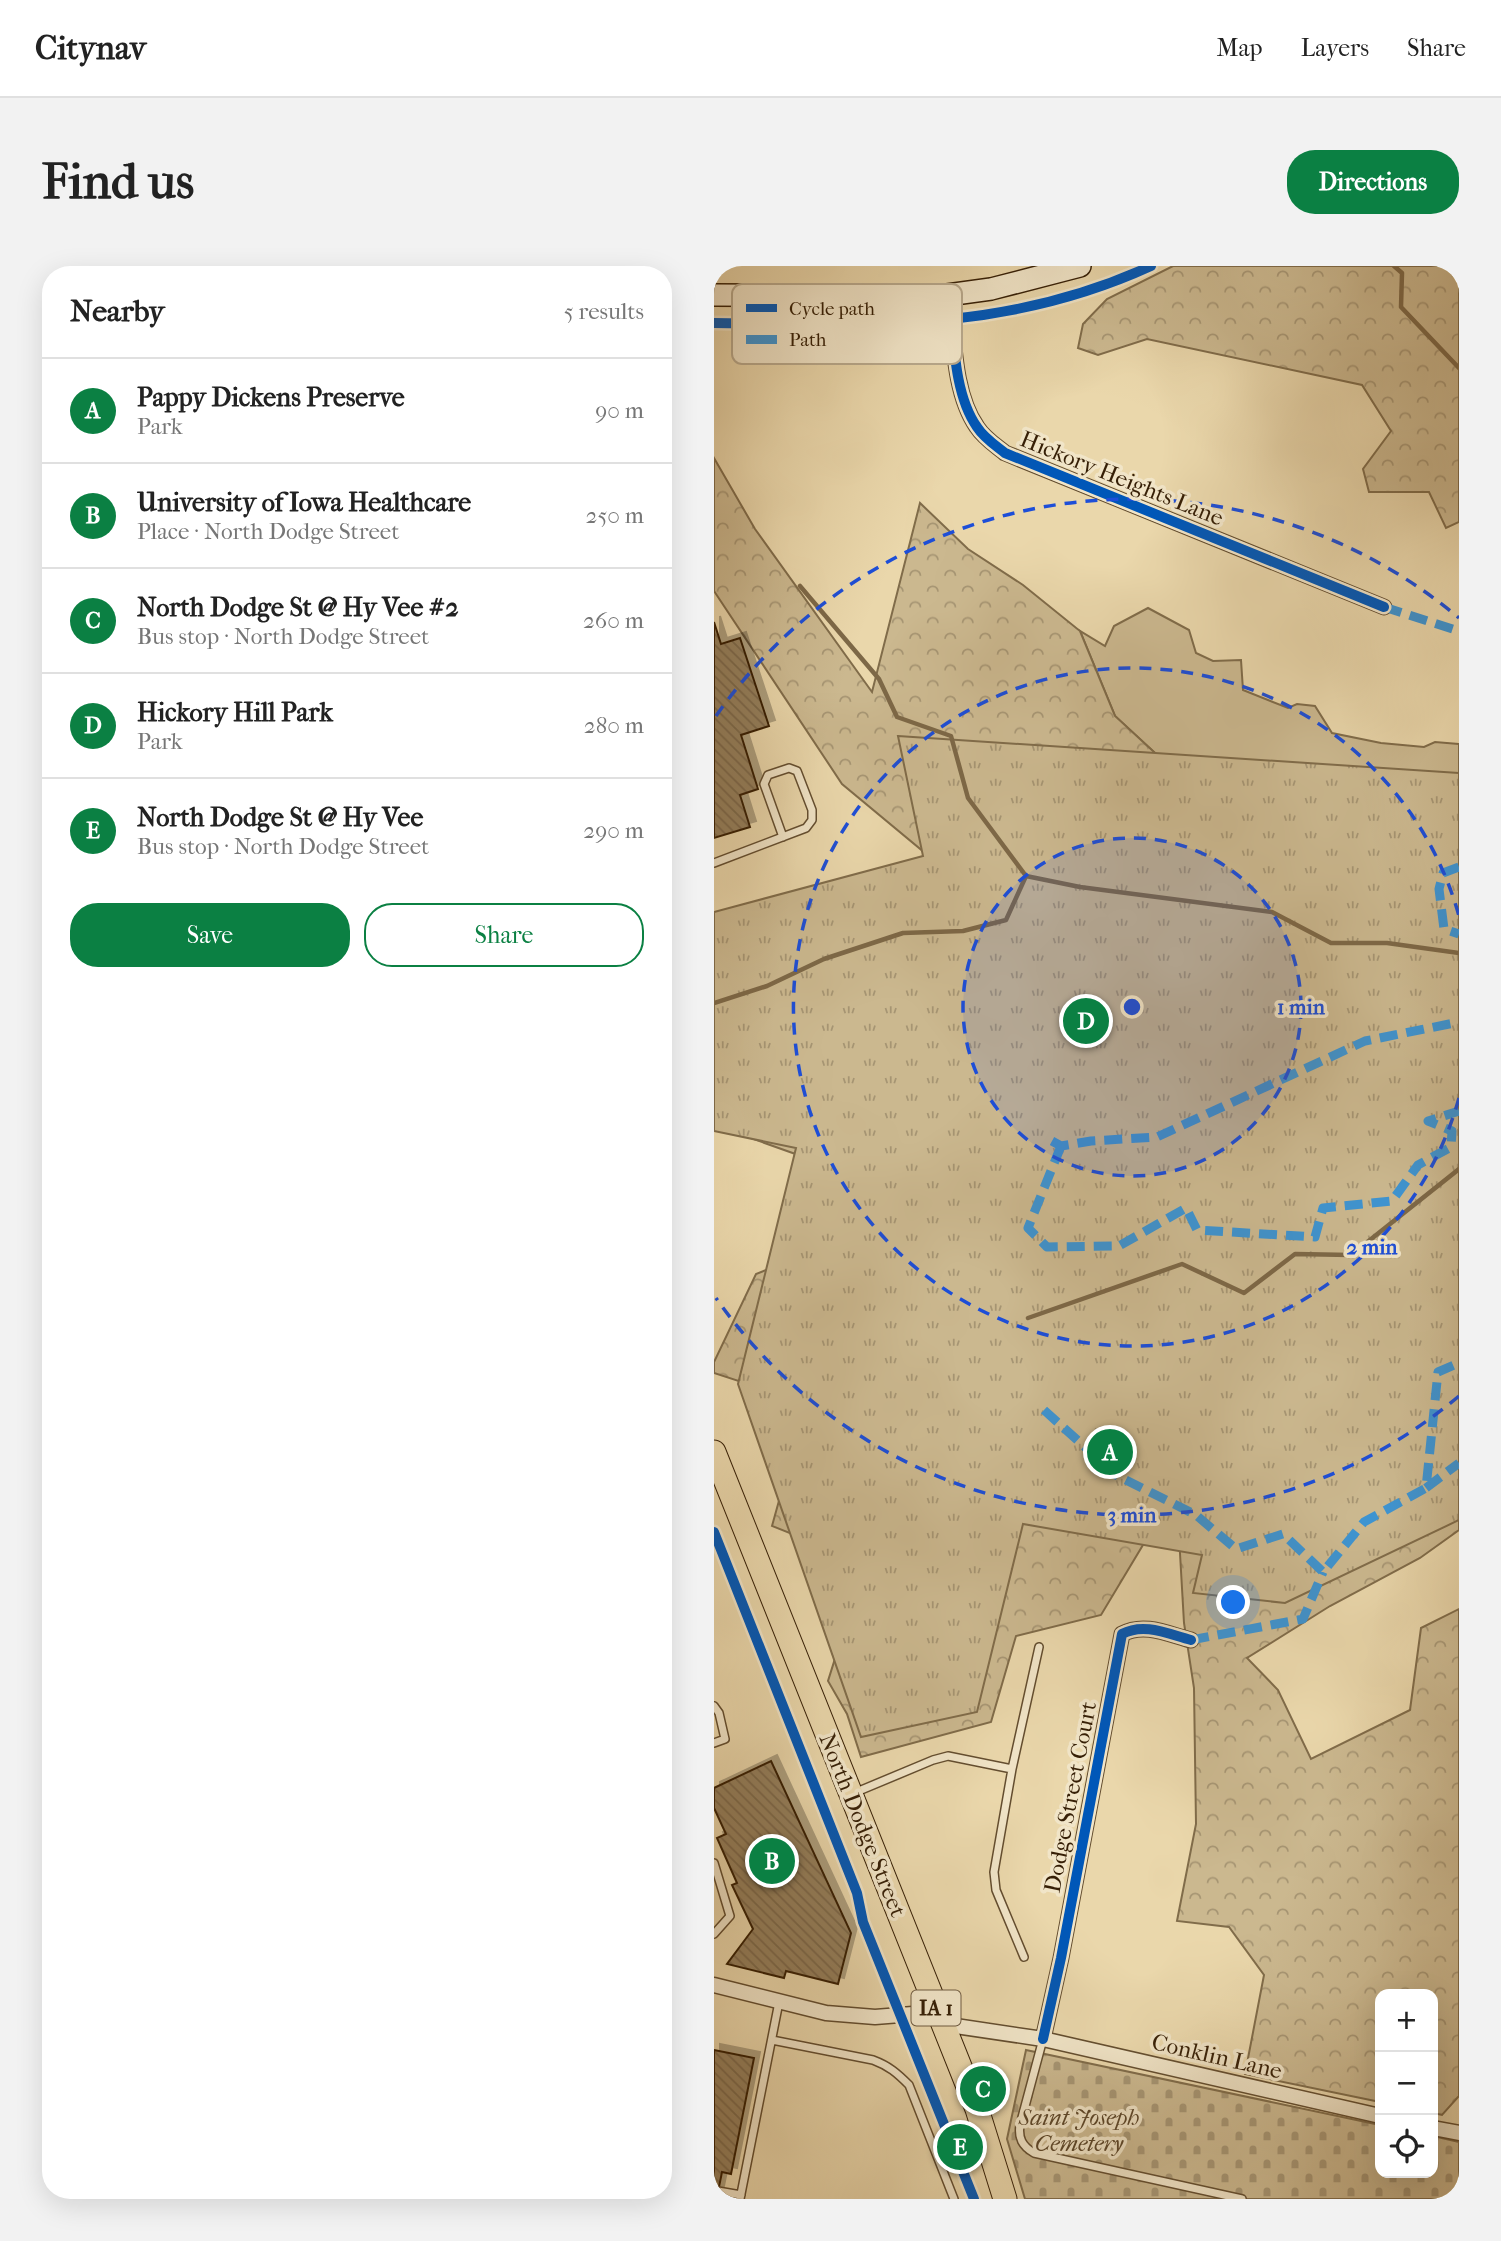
<!DOCTYPE html>
<html lang="en">
<head>
<meta charset="utf-8">
<style>
	:root { --surface:#fff; --page:#f2f2f2; --text:#222; --muted:#767676; --line:#e0e0e0; --accent:#0b8043 }
	body { margin:0; font-family:"IM FELL French Canon",serif; background:var(--page); color:var(--text) }
	.controls { position:absolute; right:21px; bottom:21px; display:grid; overflow:hidden; border-radius:14px; box-shadow:0 7px 28px #0002 }
	.controls button { width:63px; height:63px; display:grid; place-items:center; padding:0; border:0; border-bottom:2px solid var(--line); background:var(--surface); color:var(--text); font:35px sans-serif }
	.you { position:absolute; left:520px; top:1337px; width:24px; height:24px; margin:-18px; border:5px solid #fff; border-radius:50%; background:#1a73e8; box-shadow:0 0 0 10px #1a73e833 }
	.badge { display:grid; place-items:center; width:46px; height:46px; border-radius:50%; background:var(--accent); color:#fff; font-size:23px; font-weight:700 }
	.pin { position:absolute; translate:-50% -50%; border:4px solid #fff; box-shadow:0 2px 7px #0006 }
	.list { margin:0; padding:0; list-style:none }
	h2 { display:flex; justify-content:space-between; align-items:center; height:91px; margin:0; padding:0 28px; font-size:30px }
	h2 small { font-size:23px; font-weight:400; color:var(--muted) }
	.list li { display:grid; grid-template-columns:46px 1fr auto; gap:21px; align-items:center; box-sizing:border-box; height:105px; padding:0 28px; border-top:2px solid var(--line) }
	.list b { display:block; font-size:26px; white-space:nowrap }
	.list p { margin:0; font-size:23px; white-space:nowrap; color:var(--muted) }
	.list em { font-size:23px; font-style:normal; color:var(--muted) }
	.actions { display:flex; gap:14px; padding:21px 28px }
	.actions a { flex:1; padding:16px 0; border:2px solid var(--accent); border-radius:28px; text-align:center; font-size:24px; color:var(--accent) }
	.actions .main { background:var(--accent); color:#fff }
	.icon { flex:none; width:38px; height:38px; fill:none; stroke:currentColor; stroke-width:2; stroke-linecap:round; stroke-linejoin:round }
	.map { position:relative; flex:none; width:745px; height:1933px; overflow:hidden; border-radius:28px }
	header { display:flex; align-items:center; gap:42px; box-sizing:border-box; height:98px; padding:0 35px; background:var(--surface); border-bottom:2px solid var(--line) }
	header strong { font-size:33px }
	nav { display:flex; gap:38px; margin-inline-start:auto; font-size:24px }
	.intro { display:flex; align-items:center; justify-content:space-between; box-sizing:border-box; height:168px; padding:0 42px }
	h1 { margin:0; font-size:49px }
	.button { padding:18px 32px; border-radius:28px; background:var(--accent); color:#fff; font-size:24px; font-weight:700 }
	main { display:flex; gap:42px; padding:0 42px }
	aside { flex:1; background:var(--surface); border-radius:28px; box-shadow:0 7px 28px #0002 }
	.map>svg:first-child { display:block }
</style>
</head>
<body>
<header>
<strong>Citynav</strong>
<nav><a>Map</a><a>Layers</a><a>Share</a></nav>
</header>
<div class="intro"><h1>Find us</h1><a class="button">Directions</a></div>
<main>
<aside>
<h2>Nearby<small>5 results</small></h2>
<ul class="list">
<li><span class="badge">A</span><div><b>Pappy Dickens Preserve</b><p>Park</p></div><em>90 m</em></li>
<li><span class="badge">B</span><div><b>University of Iowa Healthcare</b><p>Place · North Dodge Street</p></div><em>250 m</em></li>
<li><span class="badge">C</span><div><b>North Dodge St @ Hy Vee #2</b><p>Bus stop · North Dodge Street</p></div><em>260 m</em></li>
<li><span class="badge">D</span><div><b>Hickory Hill Park</b><p>Park</p></div><em>280 m</em></li>
<li><span class="badge">E</span><div><b>North Dodge St @ Hy Vee</b><p>Bus stop · North Dodge Street</p></div><em>290 m</em></li>
</ul>
<div class="actions"><a class="main">Save</a><a>Share</a></div>
</aside>
<div class="map">
<svg width="745" height="1933" viewBox="0 0 745 1933">
	<defs>
		<pattern id="forest-crowns" width="20" height="18" patternUnits="userSpaceOnUse" patternTransform="scale(1.75)"><rect width="20" height="18" fill="#cbb88f"/><path d="M2 6a3 3 0 1 1 6 0M12 15a3 3 0 1 1 6 0" fill="none" stroke="#a69573"/></pattern>
		<pattern id="cemetery-stones" width="16" height="16" patternUnits="userSpaceOnUse" patternTransform="scale(1.75)"><rect width="16" height="16" fill="#cbb88f"/><path d="M2 7V4a2 2 0 0 1 4 0v3zM10 15v-3a2 2 0 0 1 4 0v3z" fill="#a69573"/></pattern>
		<pattern id="park-tufts" width="24" height="20" patternUnits="userSpaceOnUse" patternTransform="scale(1.75)"><rect width="24" height="20" fill="#cbb88f"/><path d="M3 7l-1-3M5 7V3M7 7l1-3M15 17l-1-3M17 17v-4M19 17l1-3" fill="none" stroke="#a69573"/></pattern>
		<pattern id="building-back-hatch" width="6" height="6" patternUnits="userSpaceOnUse" patternTransform="scale(1.75)"><rect width="6" height="6" fill="#947f5c"/><path d="M-1 5l2 2M0 0l6 6M5-1l2 2" fill="none" stroke="#7a674a"/></pattern>
		<filter id="shadow"><feDropShadow dx="6" dy="-6" stdDeviation="0" flood-color="#0004"/></filter>
	</defs>
	<rect width="100%" height="100%" fill="#ead7ab"/>
	<filter id="stains"><feTurbulence type="fractalNoise" baseFrequency=".00286" numOctaves="4"/><feColorMatrix values="0 0 0 0 .2 0 0 0 0 .09 0 0 0 0 .02 0 0 0 .5 -.17"/></filter>
	<radialGradient id="worn" r=".72"><stop offset=".6" stop-color="#630" stop-opacity="0"/><stop offset="1" stop-color="#630" stop-opacity=".3"/></radialGradient>
	<path fill="#cbb88f" stroke="#806c4a" stroke-width="2" d="M434 342 475 364 482 387 499 395 527 394 529 424 574 442 583 438 601 440 618 467 667 477 710 481 721 476 745 478V605L467 511 401 450 366 365 391 380 400 360Z"/>
	<path fill="url(#forest-crowns)" stroke="#806c4a" stroke-width="2" d="M459 0H745V256L732 262 715 226H655L649 203 677 165 648 119 433 73 384 89 364 82 369 58 393 33Z
		M0 192 41 263 158 426 206 237 254 283 309 319 366 365 401 450 467 511 745 1136V1264L706 1292 616 1340 533 1392 564 1424 597 1493 696 1444 707 1362 745 1343V1830L728 1849 719 1847V1728H666V1836L531 1808 550 1709 515 1661 463 1655 482 1558 480 1422 470 1357 465 1270 438 1264 387 1349 302 1370 277 1456 147 1491 133 1448 114 1415 151 1297 58 1260 92 1137 0 1107V1096L42 1008 117 978 132 906 0 859 217 592 128 518 0 325Z"/>
	<path fill="url(#cemetery-stones)" stroke="#806c4a" stroke-width="2" d="M312 1784 666 1859V1907H719V1870L745 1876V1933H311L293 1873Z"/>
	<path fill="url(#park-tufts)" stroke="#806c4a" stroke-width="2" d="M184 470 745 507V1254L571 1337 479 1327 488 1289 309 1258 263 1446 147 1471 24 1118 82 882 0 865V646L209 590Z"/>
	<g fill="none" stroke-linecap="round" stroke-linejoin="round">
		<path stroke="#7d6847" stroke-width="4.5" d="M680 0 688 7 687 41 745 102
			M86 320 165 413 183 451 237 470 254 532 312 610 366 621 558 646 617 677H673L745 687
			M0 737 53 720 110 693 189 667 249 665 292 654 312 610
			M314 1052 468 998 530 1027 581 988 637 989 745 903"/>
	</g>
	<path fill="url(#building-back-hatch)" stroke="#361f06" stroke-width="2" filter="url(#shadow)" d="M0 356 7 378 26 372 55 460 27 469 44 523 26 529 36 561 0 572Z
		M57 1495 137 1667 124 1718 72 1705 70 1712 13 1698 39 1663 18 1619 23 1617 3 1572 12 1568 0 1542V1522Z
		M0 1784 40 1792 17 1908 8 1906 3 1931 0 1930Z"/>
	<g fill="none" stroke-linecap="round" stroke-linejoin="round">
		<g stroke="#634d2f" stroke-width="10">
			<path id="lane" d="M0 597 92 562 98 554V544L83 505 75 502 54 509 50 518 69 571
				M0 1440 5 1447 11 1473 0 1477
				M298 1503 325 1381
				M140 1527 219 1494 234 1490 298 1503 280 1606 282 1624 310 1691
				M0 1597 16 1650 0 1668
				M329 1773 306 1859C304 1872 308 1880 320 1887L528 1933
				M58 1774 159 1794C175 1800 183 1807 195 1819L240 1933
				M4 1925 27 1929
				M26 1933 65 1736"/>
		</g>
		<g stroke="#634d2f" stroke-width="17">
			<path id="street" d="M235 29C240 70 239 127 263 161 270 172 281 179 291 187L670 341
				M0 1719 112 1747 161 1751 224 1746
				M228 1758 329 1773 666 1850
				M329 1773 347 1692 408 1368C430 1356 454 1368 477 1374
				M719 1862 745 1867"/>
		</g>
		<g stroke="#361f06" stroke-width="24">
			<path id="secondary" d="M0 29 226 30 277 23 366 0"/>
		</g>
		<g stroke="#361f06" stroke-width="25">
			<path id="primary" d="M0 1186 263 1843 291 1933"/>
		</g>
		<use href="#lane" stroke="#f1e5c8" stroke-width="7"/>
		<use href="#street" stroke="#f1e5c8" stroke-width="14"/>
		<use href="#secondary" stroke="#f1e5c8" stroke-width="21"/>
		<use href="#primary" stroke="#ead7ab" stroke-width="23"/>
		<path stroke="#3e94d1" stroke-width="9" stroke-dasharray="18 9" stroke-linecap="butt" d="M670 341 745 365
			M745 601 729 607 725 623 730 663 745 668
			M338 875 347 880 377 875 443 871 651 775 745 756
			M347 880 314 962 333 981 405 980 472 942 483 964 601 971 609 942 678 935 704 899 737 881 738 865 714 855 745 845
			M330 1144 402 1209 482 1249 522 1283 569 1268 609 1306 650 1256 712 1222 724 1106 745 1097
			M712 1222 745 1197
			M477 1374 589 1353 609 1306"/>
		<g stroke="#f1e5c8" stroke-width="15">
			<path id="cycleway" d="M235 29C240 70 239 127 263 161 270 172 281 179 291 187L670 341
				M0 57C156 59 291 67 437 0
				M0 1266 143 1627 149 1656 260 1933
				M329 1773 347 1692 408 1368C430 1356 454 1368 477 1374"/>
		</g>
		<use href="#cycleway" stroke="#0057b8" stroke-width="10"/>
	</g>
	<circle cx="418" cy="741" r="169" fill="#1d4ed8" fill-opacity=".12"/>
	<g fill="none" stroke="#1d4ed8" stroke-width="3.5" stroke-dasharray="12 9">
		<circle cx="418" cy="741" r="169"/>
		<path d="M745 832A339 339 0 1 1 745 650"/>
		<path d="M745 1130A508 508 0 0 1 2 1032M2 450A508 508 0 0 1 745 352"/>
	</g>
	<g text-anchor="middle" stroke-width="7" stroke-linejoin="round" paint-order="stroke">
		<rect fill="#f1e5c8" stroke="#6e5a40" stroke-width="2" x="197.5" y="1724.5" width="49" height="35" rx="5"/>
		<g font-size="21" font-weight="bold" fill="#361f06">
			<text x="222" y="1749">IA 1</text>
		</g>
		<g font-size="23" fill="#361f06" stroke="#f1e5c8">
			<text transform="translate(408 212) rotate(22)" y="8">Hickory Heights Lane</text>
			<text transform="translate(356 1531) rotate(-79)" y="8">Dodge Street Court</text>
			<text transform="translate(149 1559) rotate(68)" y="8">North Dodge Street</text>
			<text transform="translate(503 1790) rotate(13)" y="8">Conklin Lane</text>
		</g>
		<g font-size="23" font-style="italic" fill="#5b4528" stroke="#f1e5c8">
			<text x="365" y="1859">Saint Joseph<tspan x="365" dy="26">Cemetery</tspan></text>
		</g>
	</g>
	<rect x="18" y="18" width="230" height="80" rx="10" fill="#f1e5c8" stroke="#b9aa8e" stroke-width="2"/>
	<rect x="32" y="38" width="31" height="8" fill="#0057b8"/>
	<rect x="32" y="69" width="31" height="9" fill="#3e94d1"/>
	<g font-size="19" fill="#361f06">
		<text x="75" y="49">Cycle path</text>
		<text x="75" y="80">Path</text>
	</g>
	<circle cx="418" cy="741" r="10" fill="#1d4ed8" stroke="#f1e5c8" stroke-width="3.5"/>
	<g font-size="21" text-anchor="middle" font-weight="bold" fill="#1d4ed8" stroke="#f1e5c8" stroke-width="7" stroke-linejoin="round" paint-order="stroke">
		<text x="587" y="748">1 min</text>
		<text x="658" y="988">2 min</text>
		<text x="418" y="1256">3 min</text>
	</g>
	<rect width="100%" height="100%" filter="url(#stains)"/>
	<rect width="100%" height="100%" fill="url(#worn)"/>
</svg>
<div class="controls">
<button>+</button>
<button>−</button>
<button><svg class="icon" aria-label="locate" viewBox="0 0 24 24"><circle cx="12" cy="12" r="6"/><path d="M12 2v4M12 18v4M2 12h4M18 12h4"/></svg></button>
</div>
<div class="you"></div>
<div class="pin badge" style="left:396px;top:1186px">A</div>
<div class="pin badge" style="left:58px;top:1595px">B</div>
<div class="pin badge" style="left:269px;top:1823px">C</div>
<div class="pin badge" style="left:372px;top:755px">D</div>
<div class="pin badge" style="left:246px;top:1881px">E</div>
</div>
</main>
</body>
</html>
